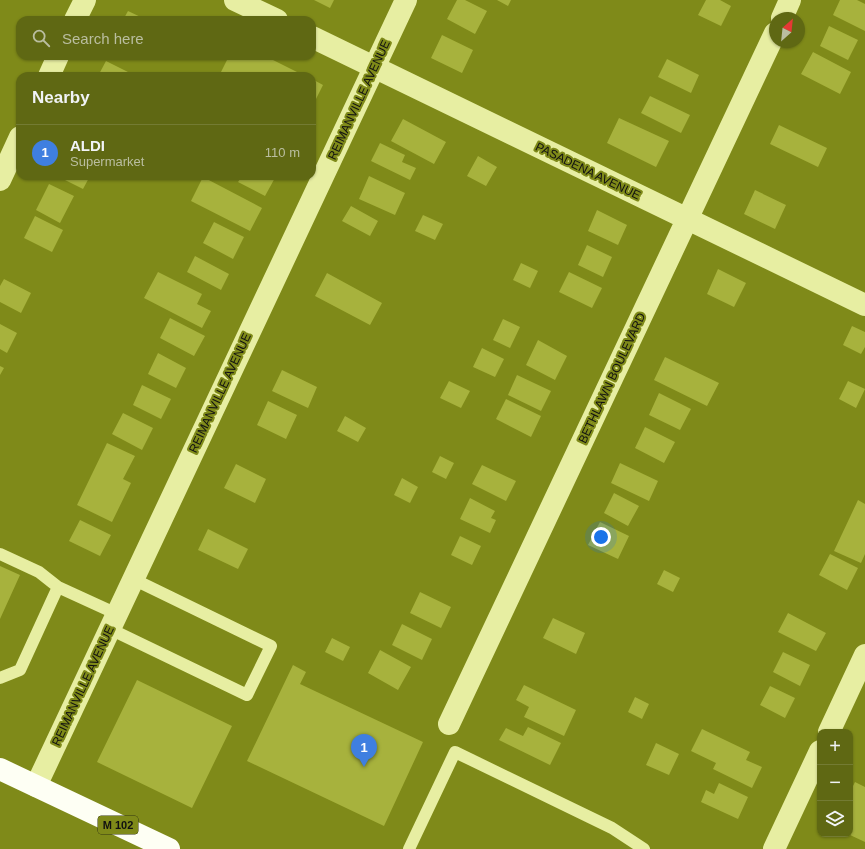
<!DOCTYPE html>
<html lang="en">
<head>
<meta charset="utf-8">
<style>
	:root { --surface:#5f6813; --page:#687021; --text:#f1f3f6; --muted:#babea0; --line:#737b33; --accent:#d6ab8b }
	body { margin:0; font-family:Helvetica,sans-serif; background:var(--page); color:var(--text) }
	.controls { position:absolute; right:12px; bottom:12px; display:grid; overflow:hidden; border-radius:8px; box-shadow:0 1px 3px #0004 }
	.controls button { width:36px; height:36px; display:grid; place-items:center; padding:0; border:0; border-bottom:1px solid var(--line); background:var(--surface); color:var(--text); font:20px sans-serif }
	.compass { position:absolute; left:769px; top:12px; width:36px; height:36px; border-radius:50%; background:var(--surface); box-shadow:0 1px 3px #0004; rotate:27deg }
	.you { position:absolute; left:601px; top:537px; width:14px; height:14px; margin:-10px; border:3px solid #fff; border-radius:50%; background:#1a73e8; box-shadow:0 0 0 6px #1a73e833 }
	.badge { display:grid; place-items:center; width:26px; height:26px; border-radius:50%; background:var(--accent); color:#fff; font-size:13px; font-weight:700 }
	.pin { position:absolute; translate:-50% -33px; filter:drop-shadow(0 1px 2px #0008) }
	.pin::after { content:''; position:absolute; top:21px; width:14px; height:12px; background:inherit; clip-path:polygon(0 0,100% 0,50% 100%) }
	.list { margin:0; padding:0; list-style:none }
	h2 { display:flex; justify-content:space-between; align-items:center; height:52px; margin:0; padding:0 16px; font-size:17px }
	h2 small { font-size:13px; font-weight:400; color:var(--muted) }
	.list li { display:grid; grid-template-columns:26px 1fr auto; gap:12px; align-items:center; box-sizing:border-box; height:56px; padding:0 16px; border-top:1px solid var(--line) }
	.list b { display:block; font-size:15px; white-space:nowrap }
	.list p { margin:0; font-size:13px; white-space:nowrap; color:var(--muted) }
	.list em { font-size:13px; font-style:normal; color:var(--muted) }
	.icon { flex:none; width:22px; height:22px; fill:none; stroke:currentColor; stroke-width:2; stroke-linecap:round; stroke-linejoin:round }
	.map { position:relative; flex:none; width:865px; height:849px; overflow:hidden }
	.search { position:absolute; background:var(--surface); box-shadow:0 1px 3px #0004; left:16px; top:16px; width:300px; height:44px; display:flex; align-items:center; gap:10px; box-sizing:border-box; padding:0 14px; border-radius:12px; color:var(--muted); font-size:15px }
	.panel { position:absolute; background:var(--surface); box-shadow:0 1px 3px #0004; left:16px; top:72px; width:300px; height:108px; border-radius:12px }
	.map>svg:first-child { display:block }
</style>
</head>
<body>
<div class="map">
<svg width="865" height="849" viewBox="0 0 865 849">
	<rect width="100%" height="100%" fill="#7f8a19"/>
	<path fill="#a7b23d" d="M314 0H334L330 8Z
		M457 0H465L487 11 475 34 447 19Z
		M497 0H511L508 6Z
		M706 0H720L731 6 721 26 698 15Z
		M840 0H857L865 4V31L833 15Z
		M128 11 147 20H123Z
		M829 26 858 40 848 60 820 46Z
		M442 35 473 50 462 73 431 58Z
		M813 52 851 72 840 94 801 74Z
		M229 56H265L305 76H219Z
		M667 59 699 75 691 93 658 77Z
		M106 61 136 76H98Z
		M312 79 323 85 312 107Z
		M650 96 690 115 681 133 641 113Z
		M619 118 669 141 656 167 607 143Z
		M403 119 446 142 434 164 391 141Z
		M779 125 827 148 818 167 770 144Z
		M380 143 405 155 402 162 416 168 410 180 371 161Z
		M478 156 497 167 486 186 467 176Z
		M57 176H90L83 189Z
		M242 176H276L265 196 238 182Z
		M369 176 405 193 395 215 359 199Z
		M203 177 262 208 250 231 191 201Z
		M49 184 74 196 60 223 36 210Z
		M755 190 786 205 775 229 744 214Z
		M351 206 378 221 370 236 342 221Z
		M597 210 627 225 618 245 588 231Z
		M423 215 443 224 435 240 415 231Z
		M35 216 63 230 52 252 24 238Z
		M214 222 244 237 233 259 203 243Z
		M587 245 612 257 603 277 578 265Z
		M195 256 229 274 221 290 187 272Z
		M521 263 538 271 530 288 513 280Z
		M718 269 746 283 734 307 707 294Z
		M158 272 202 294 197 304 211 311 202 328 144 298Z
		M569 272 602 288 592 308 559 292Z
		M327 273 382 303 370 325 315 296Z
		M4 279 31 293 21 313 0 302V286Z
		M170 318 205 336 194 356 160 338Z
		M503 319 520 327 510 348 493 340Z
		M0 324 17 333 7 353 0 349Z
		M852 326 865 332V347L861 354 843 345Z
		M538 340 567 356 555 380 526 365Z
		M482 348 504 359 495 377 473 367Z
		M158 353 186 368 176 388 148 374Z
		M665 357 719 383 707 406 654 380Z
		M0 366 4 368 0 375Z
		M282 370 317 387 308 408 272 391Z
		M517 375 551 391 541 411 508 395Z
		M449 381 470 391 461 408 440 398Z
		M848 381 865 389 856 408 839 399Z
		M142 385 171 399 161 419 133 405Z
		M659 393 691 409 680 430 649 415Z
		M506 399 541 416 531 437 496 419Z
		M268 401 297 415 286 439 257 425Z
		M123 413 153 428 142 450 112 434Z
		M345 416 366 428 358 442 337 431Z
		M645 427 675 442 664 463 635 448Z
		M107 443 135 456 123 479 131 483 112 522 77 505Z
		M440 456 454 463 446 479 432 472Z
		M620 463 658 481 649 501 611 483Z
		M236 464 266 479 255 503 224 488Z
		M482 465 516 481 506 501 472 484Z
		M402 478 418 487 410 503 394 495Z
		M614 493 639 506 628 526 604 513Z
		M470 498 495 511 491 518 496 520 490 533 460 519Z
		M858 500 865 504V554L861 563 834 551Z
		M80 520 111 535 100 556 69 541Z
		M600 522 629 536 618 559 588 545Z
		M208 529 248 549 238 569 198 550Z
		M460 536 481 546 472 565 451 555Z
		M830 554 858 568 847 590 819 575Z
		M0 566 20 575 0 619Z
		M664 570 680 578 673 592 657 584Z
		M420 592 451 607 441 628 410 613Z
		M788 613 826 633 816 651 778 632Z
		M553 618 585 633 576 654 543 638Z
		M402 624 432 639 422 660 392 645Z
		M332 638 350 647 343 661 325 652Z
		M380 650 411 667 398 690 368 673Z
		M783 652 810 665 800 686 773 672Z
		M293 665 306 672 300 684 423 742 384 826 247 761Z
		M137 680 232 726 192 808 97 762Z
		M524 685 576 710 564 736 524 717 529 707 516 700Z
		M770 686 795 698 785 718 760 705Z
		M635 697 649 704 642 719 628 712Z
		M528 727 561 743 550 765 499 740 506 728 523 736Z
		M702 729 750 752 746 760 762 767 752 788 713 769 716 763 691 751Z
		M656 743 679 754 669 775 646 765Z
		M855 782 865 787V842L850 835V792Z
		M719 783 748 797 738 819 701 802 706 790 714 794Z"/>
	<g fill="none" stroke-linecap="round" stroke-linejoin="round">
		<path stroke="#e7eea2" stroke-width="12" d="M0 554 39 572 58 587 117 614
			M110 629 247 695 271 646 133 579
			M0 678 20 670 58 587
			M409 849 455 752 612 828 644 849"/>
		<path stroke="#e7eea2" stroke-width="22" d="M235 0 277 20
			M782 18 790 0
			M75 20 85 0
			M312 37 865 305
			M49 76 58 56
			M0 180 20 137
			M449 724 775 33
			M829 732 865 655
			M36 786 406 0
			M774 849 820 751"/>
		<path stroke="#fefff4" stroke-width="22" d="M0 769 169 849"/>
	</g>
	<g text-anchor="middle" stroke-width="4" stroke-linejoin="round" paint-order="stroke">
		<rect fill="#7f8a19" stroke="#323513" stroke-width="1" x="98" y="816" width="40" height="18" rx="3"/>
		<g font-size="11" font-weight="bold" fill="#111">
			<text x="118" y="829">M 102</text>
		</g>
		<g font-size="12" fill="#111" stroke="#7f8a19">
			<text transform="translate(359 100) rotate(-65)" y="4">REIMANVILLE AVENUE</text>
			<text transform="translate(588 171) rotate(26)" y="4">PASADENA AVENUE</text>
			<text transform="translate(612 378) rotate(-65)" y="4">BETHLAWN BOULEVARD</text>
			<text transform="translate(220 393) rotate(-65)" y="4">REIMANVILLE AVENUE</text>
			<text transform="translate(83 686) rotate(-65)" y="4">REIMANVILLE AVENUE</text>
		</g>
	</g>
</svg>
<div class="controls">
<button>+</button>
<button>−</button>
<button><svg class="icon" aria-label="layers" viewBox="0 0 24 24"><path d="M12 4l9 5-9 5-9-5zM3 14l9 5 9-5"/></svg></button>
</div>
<svg class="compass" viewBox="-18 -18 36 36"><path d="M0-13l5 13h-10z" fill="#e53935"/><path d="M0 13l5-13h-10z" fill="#babea0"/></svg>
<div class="you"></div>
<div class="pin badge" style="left:364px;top:767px;background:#3f7fe0">1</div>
<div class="search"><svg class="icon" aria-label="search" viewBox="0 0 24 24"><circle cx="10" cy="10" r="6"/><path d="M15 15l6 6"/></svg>Search here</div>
<section class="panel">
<h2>Nearby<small></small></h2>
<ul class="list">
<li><span class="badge" style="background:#3f7fe0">1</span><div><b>ALDI</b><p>Supermarket</p></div><em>110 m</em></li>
</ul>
</section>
</div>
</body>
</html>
